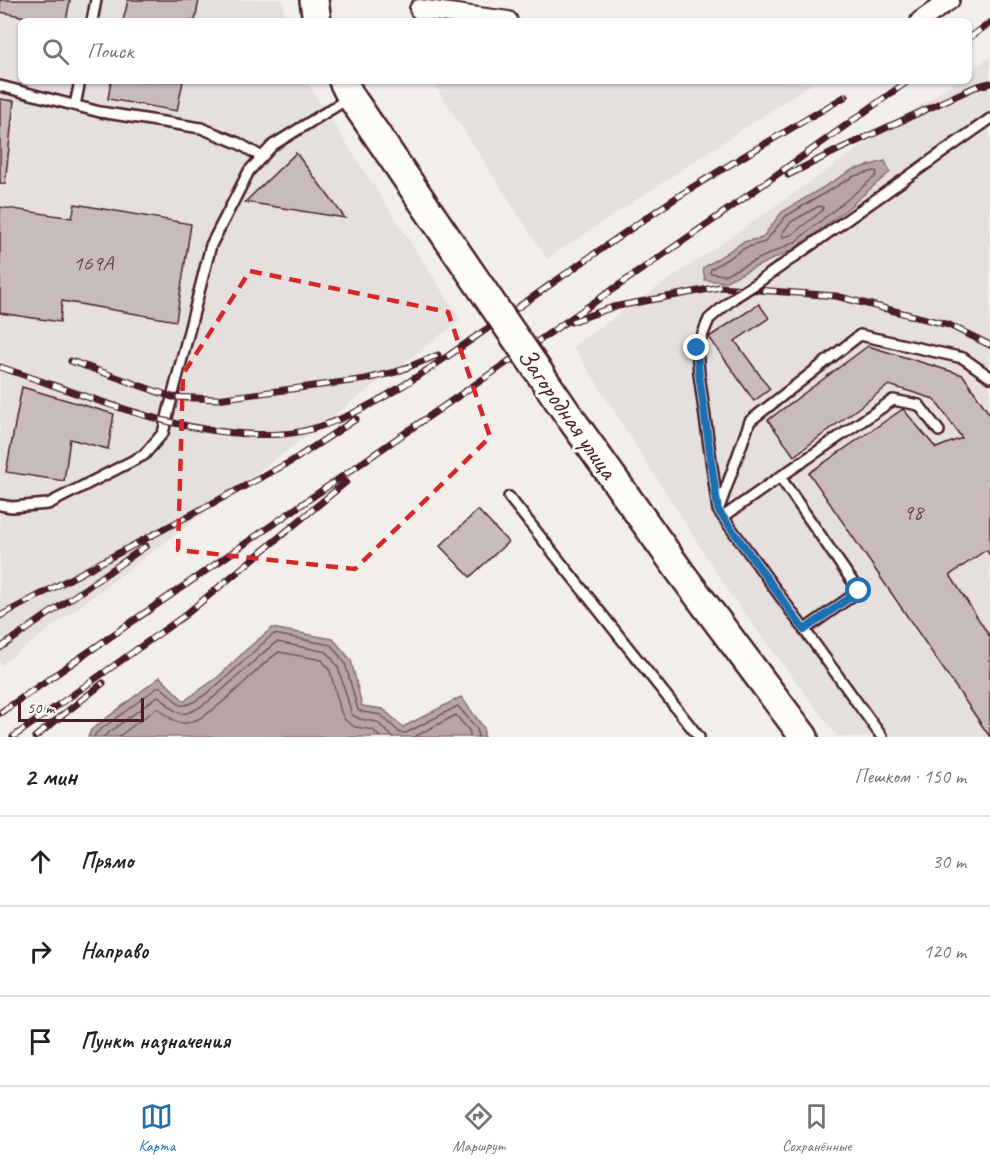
<!DOCTYPE html>
<html lang="ru">
<head>
<meta charset="utf-8">
<style>
	:root { --surface:#fff; --page:#f6f6f6; --text:#202124; --muted:#757577; --line:#e0e0e0; --accent:#1f6fb2 }
	body { margin:0; font-family:Caveat,sans-serif; background:var(--page); color:var(--text) }
	.scale { position:absolute; left:18px; bottom:15px; width:126px; box-sizing:border-box; padding-left:6px; border:3px solid #4a1f2b; border-top:0; font-size:16px; line-height:21px; white-space:nowrap; color:#4a1f2b; -webkit-text-stroke:4px #fdfcf7; paint-order:stroke }
	.stop { position:absolute; width:18px; height:18px; margin:-14px; border:4px solid #1f6fb2; border-radius:50%; background:#fff }
	.stop.end { background:#1f6fb2; border-color:#fff; box-shadow:0 2px 6px #0008 }
	.list { margin:0; padding:0; list-style:none }
	h2 { display:flex; justify-content:space-between; align-items:center; height:78px; margin:0; padding:0 24px; font-size:26px }
	h2 small { font-size:20px; font-weight:400; color:var(--muted) }
	.list li { display:grid; grid-template-columns:39px 1fr auto; gap:18px; align-items:center; box-sizing:border-box; height:90px; padding:0 24px; border-top:2px solid var(--line) }
	.list b { display:block; font-size:22px; white-space:nowrap }
	.list em { font-size:20px; font-style:normal; color:var(--muted) }
	.icon { flex:none; width:33px; height:33px; fill:none; stroke:currentColor; stroke-width:2; stroke-linecap:round; stroke-linejoin:round }
	.map { position:relative; flex:none; width:990px; height:737px; overflow:hidden }
	.search { position:absolute; background:var(--surface); box-shadow:0 2px 4px #0004; left:18px; right:18px; top:18px; height:66px; display:flex; align-items:center; gap:15px; box-sizing:border-box; padding:0 21px; border-radius:9px; color:var(--muted); font-size:22px }
	.sheet { height:348px; background:var(--surface) }
	nav { display:flex; justify-content:space-around; align-items:center; box-sizing:border-box; height:84px; border-top:2px solid var(--line); background:var(--surface); font-size:16px; color:var(--muted) }
	nav a { display:grid; justify-items:center; gap:3px }
	nav .on { color:var(--accent) }
	.map>svg:first-child { display:block }
</style>
</head>
<body>
<div class="map">
<svg width="990" height="737" viewBox="0 0 990 737">
	<rect width="100%" height="100%" fill="#f2efeb"/>
	<filter id="ink" filterUnits="userSpaceOnUse"><feTurbulence type="fractalNoise" baseFrequency=".0167" numOctaves="2"/><feDisplacementMap in="SourceGraphic" scale="12" xChannelSelector="R" yChannelSelector="G"/><feConvolveMatrix kernelMatrix="1 2 1 2 8 2 1 2 1" color-interpolation-filters="sRGB"/></filter>
	<g filter="url(#ink)">
		<path fill="#e5dfdd" d="M0 0H283L285 21H21V81H306L461 320 0 666Z
			M990 57V737H838L732 597 573 346 956 81H969V72Z
			M432 81H787L811 84 547 259Z"/>
		<path fill="#b7a5a6" stroke="#8b6f75" stroke-width="1.5" d="M885 161 890 172 848 208 798 247 724 282 705 280 703 268 743 242 762 238 782 212 852 170Z
			M272 628 333 639 351 660 362 706 383 709 403 727 461 697 484 728V737H88L91 730 160 677 184 701 218 677 247 649Z"/>
		<g fill="none" stroke-linecap="round" stroke-linejoin="round">
			<path stroke="#76555c" stroke-width="1.5" d="M874 171 877 172 876 176 795 242 724 275 710 273 711 269 745 248 765 242 786 216 854 176Z
				M819 206 823 207 822 211 791 235 783 237 782 233 791 222Z
				M94 737 96 733 158 687H161L180 705C200 710 255 647 274 634L331 645 345 663 358 710 363 712 381 715 400 733H406L458 706 477 729 478 737
				M103 737 158 696C166 700 171 711 180 713 201 719 257 654 277 642L327 652 338 667 352 715 360 719 377 722 393 737
				M118 737 157 708C165 712 170 721 181 723 209 726 256 666 279 652L322 660 330 671 341 712 345 720 355 727 373 730 380 737
				M414 737 456 715 470 732V737"/>
		</g>
		<path fill="#c8bbbb" stroke="#4a1f2b" stroke-width="1.5" d="M0 0H70L66 21H46L0 12Z
			M128 0H199L195 21H123Z
			M111 81H183L177 111 108 99Z
			M0 99 14 101 5 184 0 183Z
			M296 153 345 218 245 202Z
			M75 204 191 224 176 321 62 301 60 322 0 313V207L72 218Z
			M759 304 769 318 735 341 770 389 754 401 709 337Z
			M868 346 963 375 990 415V555L986 550 950 575 990 637V737L809 473 903 409 936 448 962 438 934 399 889 385 794 456 768 420Z
			M22 387 114 414 108 449 70 439 64 481 6 472Z
			M478 510 508 542 470 577 440 546Z"/>
		<g fill="none" stroke-linecap="round" stroke-linejoin="round">
			<g stroke="#4a1f2b" stroke-width="14">
				<path id="service" d="M92 21 96 0
					M0 86 100 112 201 128 238 143 262 157
					M75 105 80 81
					M757 283 990 119
					M735 297 709 319 697 348 699 374 718 510 882 737
					M780 477 893 400 919 405 939 431
					M509 497 699 737
					M0 505 12 507 48 504 144 455 163 433 211 245 249 171 273 145 349 98
					M719 508 750 421 860 335 963 358 990 377
					M723 517 780 477 859 591 804 630"/>
			</g>
			<g stroke="#4a1f2b" stroke-width="22">
				<path id="minor" d="M419 9 508 21
					M920 21 950 0"/>
			</g>
			<g stroke="#4a1f2b" stroke-width="32">
				<path id="secondary" d="M314 0 317 21
					M343 81 351 97 471 273
					M569 416 681 573 804 737"/>
			</g>
			<use href="#service" stroke="#fdfcf7" stroke-width="9"/>
			<use href="#minor" stroke="#fdfcf7" stroke-width="18"/>
			<use href="#secondary" stroke="#fdfcf7" stroke-width="27"/>
			<g stroke="#4a1f2b" stroke-width="7">
				<path id="rail" d="M969 38 990 23
					M788 175 840 149 975 87 990 83
					M571 322 613 307 720 287 836 296 949 325 990 345
					M71 361 172 397 217 399 366 379 396 372 438 355
					M0 367C89 396 187 440 282 434 346 431 429 369 481 333 548 287 614 239 682 194 736 160 792 128 846 96
					M0 616 292 461 356 419
					M0 648 146 546
					M0 713 716 218 908 81
					M13 737 184 616 346 482
					M35 737 103 683"/>
			</g>
			<use href="#rail" stroke="#fdfcf7" stroke-width="4.5" stroke-dasharray="14" stroke-linecap="butt"/>
			<g stroke="#4a1f2b" stroke-width="14" stroke-linecap="butt">
				<path id="service-bridge" d="M735 297 757 283"/>
			</g>
			<g stroke="#4a1f2b" stroke-width="32" stroke-linecap="butt">
				<path id="secondary-bridge" d="M471 273 569 416"/>
			</g>
			<use href="#service-bridge" stroke="#fdfcf7" stroke-width="9"/>
			<use href="#secondary-bridge" stroke="#fdfcf7" stroke-width="27"/>
		</g>
	</g>
	<g fill="none" stroke-linecap="round" stroke-linejoin="round" filter="url(#ink)">
		<path stroke="#1f6fb2" stroke-width="8" d="M697 348 699 374 718 510 804 630 859 591"/>
	</g>
	<path fill="none" stroke="#d62828" stroke-width="4.5" stroke-dasharray="12 8" stroke-linejoin="round" d="M250 271 448 312 490 437 355 569 178 550 183 374Z"/>
	<g text-anchor="middle" stroke-width="6" stroke-linejoin="round" paint-order="stroke">
		<g font-size="22" fill="#6a464f">
			<text x="93" y="270">169А</text>
			<text x="913" y="519">98</text>
		</g>
		<g font-size="26" fill="#4a1f2b" stroke="#fdfcf7">
			<text transform="translate(568 413) rotate(55)" y="9">Загородная улица</text>
		</g>
	</g>
</svg>
<div class="scale">50 m</div>
<div class="stop" style="left:859px;top:591px"></div>
<div class="stop end" style="left:697px;top:348px"></div>
<div class="search"><svg class="icon" aria-label="search" viewBox="0 0 24 24"><circle cx="10" cy="10" r="6"/><path d="M15 15l6 6"/></svg>Поиск</div>
</div>
<section class="sheet">
<h2>2 мин<small>Пешком · 150 m</small></h2>
<ul class="list">
<li><svg class="icon" aria-label="ahead" viewBox="0 0 24 24"><path d="M12 20V5M6 11l6-6 6 6"/></svg><div><b>Прямо</b></div><em>30 m</em></li>
<li><svg class="icon" aria-label="right" viewBox="0 0 24 24"><path d="M7 20v-9h11M14 6l5 5-5 5"/></svg><div><b>Направо</b></div><em>120 m</em></li>
<li><svg class="icon" aria-label="arrive" viewBox="0 0 24 24"><path d="M6 21V4h12l-3 4 3 4H6"/></svg><div><b>Пункт назначения</b></div></li>
</ul>
</section>
<nav>
<a class="on"><svg class="icon" aria-label="map" viewBox="0 0 24 24"><path d="M3 6l6-2 6 2 6-2v14l-6 2-6-2-6 2zM9 4v14M15 6v14"/></svg>Карта</a>
<a><svg class="icon" aria-label="directions" viewBox="0 0 24 24"><path d="M12 3l9 9-9 9-9-9zM9 14v-3h6M13 9l2 2-2 2"/></svg>Маршрут</a>
<a><svg class="icon" aria-label="saved" viewBox="0 0 24 24"><path d="M7 4h10v16l-5-4-5 4z"/></svg>Сохранённые</a>
</nav>
</body>
</html>
